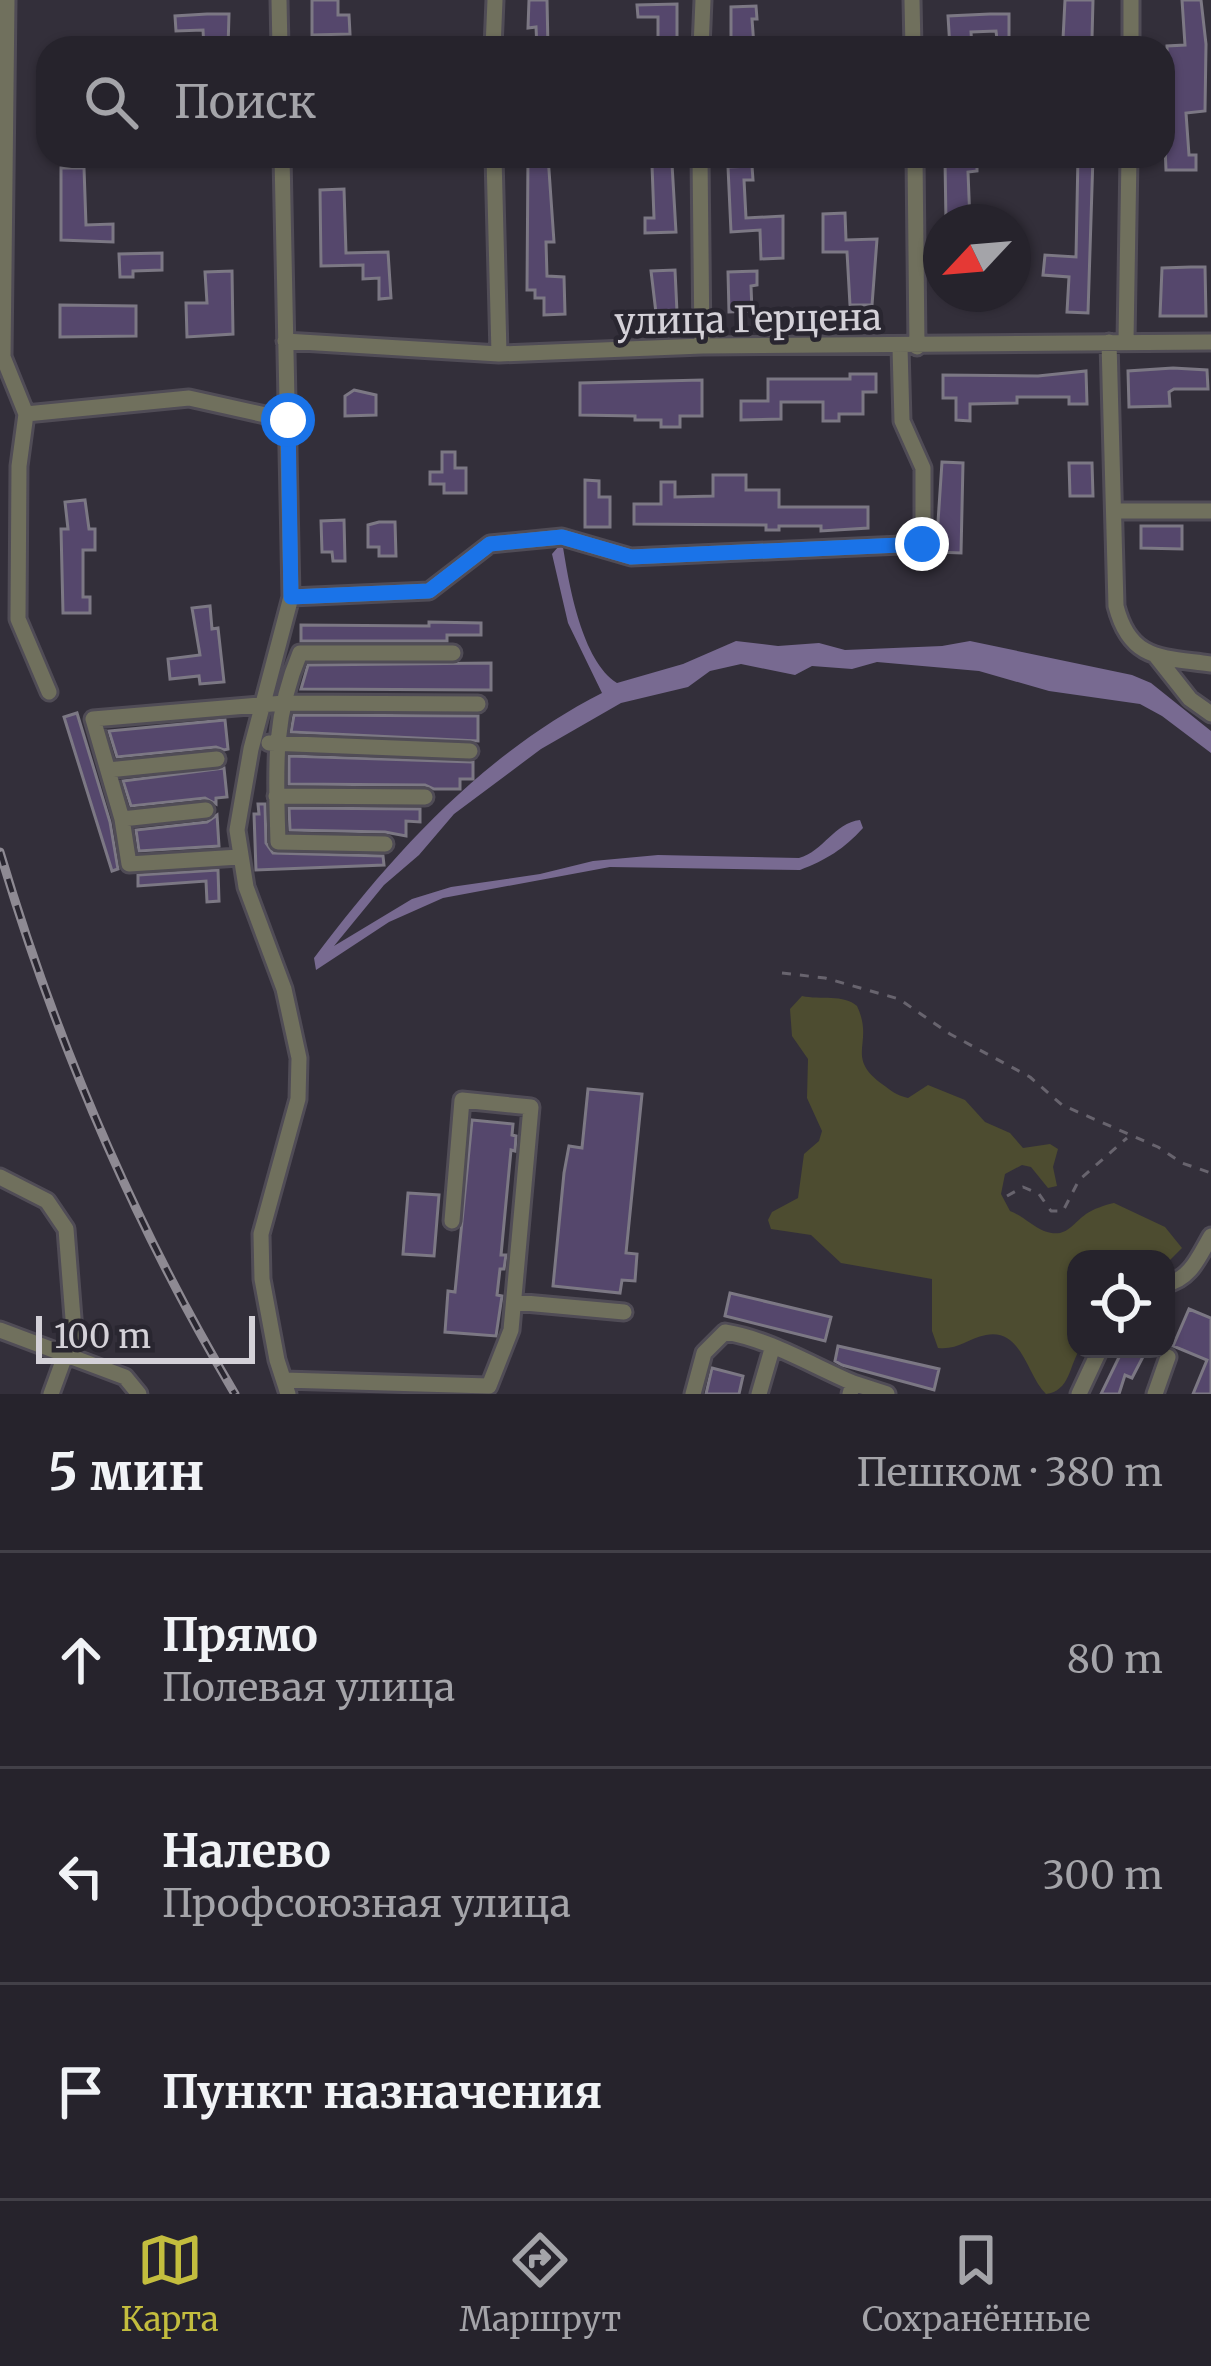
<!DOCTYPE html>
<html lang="ru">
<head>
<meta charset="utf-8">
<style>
	:root { --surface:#26232c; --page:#2e2b34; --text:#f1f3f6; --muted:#a4a4a9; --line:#424048; --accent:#c3bd3e }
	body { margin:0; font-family:Merriweather,serif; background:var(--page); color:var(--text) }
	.controls { position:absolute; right:36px; bottom:36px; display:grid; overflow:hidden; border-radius:24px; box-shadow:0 3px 9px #0004 }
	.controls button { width:108px; height:108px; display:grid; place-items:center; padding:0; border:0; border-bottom:3px solid var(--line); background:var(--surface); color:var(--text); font:60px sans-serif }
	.compass { position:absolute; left:923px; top:204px; width:108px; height:108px; border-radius:50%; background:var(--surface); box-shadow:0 3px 9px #0004; rotate:244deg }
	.scale { position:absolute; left:36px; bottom:30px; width:219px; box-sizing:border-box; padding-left:12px; border:6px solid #d4d1d8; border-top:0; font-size:33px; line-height:42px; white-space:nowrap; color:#d4d1d8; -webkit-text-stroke:9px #292630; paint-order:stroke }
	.stop { position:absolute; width:36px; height:36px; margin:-27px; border:9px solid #1a73e8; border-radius:50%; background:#fff }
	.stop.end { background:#1a73e8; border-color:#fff; box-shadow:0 3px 12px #0008 }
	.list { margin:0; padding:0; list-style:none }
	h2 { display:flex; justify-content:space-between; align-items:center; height:156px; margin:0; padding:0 48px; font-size:51px }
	h2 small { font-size:39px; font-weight:400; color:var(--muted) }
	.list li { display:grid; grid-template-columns:78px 1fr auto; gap:36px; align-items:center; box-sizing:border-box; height:216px; padding:0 48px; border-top:3px solid var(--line) }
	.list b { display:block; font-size:45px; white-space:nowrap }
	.list p { margin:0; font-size:39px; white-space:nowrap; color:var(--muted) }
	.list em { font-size:39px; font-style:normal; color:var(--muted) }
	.icon { flex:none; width:66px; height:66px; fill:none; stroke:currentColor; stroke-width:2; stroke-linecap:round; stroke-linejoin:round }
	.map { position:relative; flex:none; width:1211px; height:1394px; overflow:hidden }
	.search { position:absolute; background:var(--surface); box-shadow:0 3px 9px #0004; left:36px; right:36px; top:36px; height:132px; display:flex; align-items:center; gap:30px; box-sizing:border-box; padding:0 42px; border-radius:36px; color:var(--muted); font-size:45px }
	.sheet { height:804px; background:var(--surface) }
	nav { display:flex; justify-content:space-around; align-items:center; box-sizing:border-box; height:168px; border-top:3px solid var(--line); background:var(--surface); font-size:33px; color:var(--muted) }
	nav a { display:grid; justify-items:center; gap:6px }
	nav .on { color:var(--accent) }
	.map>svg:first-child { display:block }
</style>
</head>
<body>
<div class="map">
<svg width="1211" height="1394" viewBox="0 0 1211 1394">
	<rect width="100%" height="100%" fill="#332f3a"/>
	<path fill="#4d4c30" d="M802 996C820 1000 844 994 857 1006 875 1044 844 1056 882 1084 892 1091 895 1095 908 1098L928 1085 965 1100 985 1122 1010 1133 1023 1148 1050 1144 1058 1149 1053 1167 1057 1186 1048 1188 1031 1167 1022 1165 1005 1174 1001 1194 1010 1211C1023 1216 1032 1226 1044 1231 1066 1239 1071 1225 1086 1214 1093 1209 1105 1205 1114 1203L1165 1227 1182 1248 1166 1264V1259H1076V1349H1080C1069 1366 1070 1391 1046 1394 1027 1376 1022 1328 986 1335 967 1339 958 1350 938 1348L932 1331V1279L841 1263 811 1235 771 1229 768 1220 772 1212 798 1198 804 1154 819 1141 822 1131 807 1098 808 1059 792 1036 790 1009Z"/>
	<path fill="#786a91" d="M558 547H563C569 585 582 661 617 683L683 664 736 641 778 646 819 643 845 650 942 646 970 641 1132 675 1151 683 1211 731V753L1162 716 1140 704 1049 691 979 671 877 662 852 669 812 666 795 675 741 664 710 671 688 687 621 703 541 749 454 814 419 855 384 885 334 946 412 899 451 887 540 874 593 861 658 855 799 858C824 851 834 823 860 820L863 828C844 849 826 860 800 870L610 867 443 898 389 922 316 970 314 958C393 853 484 753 602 693L568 623 552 554Z"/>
	<path fill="#55476c" stroke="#7c7884" stroke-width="3" d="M312 0H338V15H349L350 34 312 35Z
		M529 0H547L548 48H537L536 27 528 28Z
		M1065 0H1093L1092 38 1063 39Z
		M1182 0H1201L1206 44 1205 111 1186 113 1189 155H1196V170H1166L1163 99H1168L1167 46 1185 45Z
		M677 4V43L658 44V17H638L637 5Z
		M756 6 757 19H752L754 46 731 47V7Z
		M207 14H229L228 48H204L203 30 176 31 175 16Z
		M990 14H1009V48H998L996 31 971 32 972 48H950L948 16Z
		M528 156H548L554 242H546L547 276 564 277 565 314 544 315V298H535V290H527Z
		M1078 156H1093L1088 313 1067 312 1069 277 1043 275 1045 255 1076 257Z
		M977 159V171L968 172 970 222H946L945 160Z
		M672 164 676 232 645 233V218H654L652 165Z
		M752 166 753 180H744L746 218 783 216V258L761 259 760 230 731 232 728 167Z
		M61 168H84L86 225 113 224V242L61 240Z
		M344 189 346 253 388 252 391 298 379 299V278L363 279V265L321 266 320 190Z
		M845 213 846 240 877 239 872 305H850L847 252H823V214Z
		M162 253V270L133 271V277H120L119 254Z
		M1191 267H1205L1206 316H1160L1162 268Z
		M675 270 677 312 656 313 651 271Z
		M232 271 233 334 187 337 186 303H207L205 272Z
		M757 271V285L751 286 752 311 729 312 728 272Z
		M60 305 136 306V336L60 337Z
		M1173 368 1207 370 1208 389H1174L1169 392 1170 406 1129 407 1128 371Z
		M1086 371 1087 404H1069V397H1017V403L970 404V421L956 420V398H943V375L1038 376Z
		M850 374H876V392H863V414H839V421H823V402H781V419L741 420V401H768V379H850Z
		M702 380V416H680V427H661V420H635V416L580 415V383Z
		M354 390 376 395V415L345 416V396Z
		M442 452H455V468H466V493H444V484H430V472H442Z
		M942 462 963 463 961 553 936 552Z
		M1069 463H1092L1093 496H1070Z
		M713 475H746V490H779V507H868V528L821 531V526H779V530H766V525L634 524V504H661V482H675V497L713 496Z
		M585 480 599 481V497H610V527H585Z
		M85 500 89 529H95V550H83V597H90V613H63L61 529H68L65 502Z
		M344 520 345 561H333L332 552H322L321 521Z
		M379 522H395L396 556H379V547H368V525Z
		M1141 526H1182V549L1141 548Z
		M210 606 212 629 218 628 224 682 200 684 199 676 170 679 168 659 200 655 192 608Z
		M429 622 481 623V635H447V641H301V625L429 626Z
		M491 663V690L301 689 308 665Z
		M77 713 110 822 118 869 112 871 64 717Z
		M294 715 478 716V741L291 732Z
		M225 720 228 749 224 750 216 747 117 757 109 731Z
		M289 756 473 762V779H460V789H434L425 785 289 784Z
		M224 768 227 797 216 798V804L205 798 131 806 123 781Z
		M258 804H265L266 843 273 853 383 856 384 865 256 870 254 814H259Z
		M289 808 420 809V822L406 821V836L385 832 290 830Z
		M217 815 219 846 139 851 136 830 207 822Z
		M218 870 219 901 207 902 206 881 138 886V875Z
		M588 1089 642 1094 626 1253 637 1254 635 1281 622 1280 620 1293 553 1286 564 1173 569 1146 582 1148Z
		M472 1120 513 1124 512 1135 516 1136 515 1151 511 1150 501 1255H506L504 1269H500L497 1295 502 1296 496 1336 445 1332 448 1291 455 1292Z
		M408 1193 439 1195 434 1256 403 1254Z
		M730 1293 831 1317 825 1341 725 1316Z
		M1189 1309 1211 1318V1394H1193L1207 1360 1173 1346Z
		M838 1346 939 1369 934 1390 842 1365 835 1361Z
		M1123 1349H1147L1132 1378 1125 1375 1119 1394H1101Z
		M712 1368 743 1376 739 1394H706Z"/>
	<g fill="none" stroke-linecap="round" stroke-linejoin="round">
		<g stroke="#504c56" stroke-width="21">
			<path id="minor" d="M7 0 3 357 26 414 19 466 18 619 49 692
				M279 0 280 48
				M912 0 913 48
				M493 48 495 0
				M701 48 703 0
				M1131 48V0
				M282 156 291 597 251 749 237 830 246 887 284 989 299 1058 298 1099 261 1234 262 1279 277 1360 288 1394
				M494 156 499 354
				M700 156 702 346
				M915 156 917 347
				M285 341 499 354 702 346 1211 342
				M1126 341 1129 156
				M1109 342 1116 606C1130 661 1162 657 1211 664
				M26 414 189 398 288 420
				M1114 511H1211
				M291 597 429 591 490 544 562 537 631 557 923 544V468L902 421 900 347
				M1156 656 1190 699 1211 714
				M269 743 470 751
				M108 770 217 759
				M276 796 425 797
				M122 819 206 810
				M385 844 278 842C276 772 272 719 300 653H453
				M239 857 129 864 122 819 93 719 284 703 478 704
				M0 1177 47 1201 66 1229 74 1331 51 1394
				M1166 1284C1191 1279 1199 1256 1211 1236
				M514 1302 624 1312
				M0 1330 125 1377 139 1394
				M284 1380 489 1386 511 1330 531 1107 462 1100 452 1221
				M853 1383 887 1394
				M693 1394 704 1353 725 1332C769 1339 811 1365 853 1383L850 1394
				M759 1394 772 1349
				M1079 1394 1100 1349
				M1155 1394 1168 1357"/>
		</g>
		<path stroke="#68646e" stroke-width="3" stroke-dasharray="9 9" stroke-linecap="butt" d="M782 973 825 978 899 999 950 1034 1030 1077 1062 1105 1158 1147 1182 1163 1211 1173
			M1007 1196 1023 1187 1039 1194 1051 1211H1063L1079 1180 1127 1138"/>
		<use href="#minor" stroke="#70705d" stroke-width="15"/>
		<g stroke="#8e8a93" stroke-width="9">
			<path id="rail" d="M0 852C56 1041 134 1224 235 1394"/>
		</g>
		<use href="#rail" stroke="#292630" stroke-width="4.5" stroke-dasharray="14" stroke-linecap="butt"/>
	</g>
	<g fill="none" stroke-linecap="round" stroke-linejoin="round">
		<path stroke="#1a73e8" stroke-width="15" d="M288 420 291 597 429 591 490 544 562 537 631 557 922 544"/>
	</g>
	<g text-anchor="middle" stroke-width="9" stroke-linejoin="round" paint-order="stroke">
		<g font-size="36" fill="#d4d1d8" stroke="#292630">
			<text transform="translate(748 319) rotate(-1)" y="13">улица Герцена</text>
		</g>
	</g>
</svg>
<div class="controls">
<button><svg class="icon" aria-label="locate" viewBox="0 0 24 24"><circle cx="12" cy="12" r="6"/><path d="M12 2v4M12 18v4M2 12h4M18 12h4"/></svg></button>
</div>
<svg class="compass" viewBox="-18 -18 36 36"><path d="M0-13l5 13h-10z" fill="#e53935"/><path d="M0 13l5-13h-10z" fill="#a4a4a9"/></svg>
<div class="scale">100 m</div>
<div class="stop" style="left:288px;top:420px"></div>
<div class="stop end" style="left:922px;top:544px"></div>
<div class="search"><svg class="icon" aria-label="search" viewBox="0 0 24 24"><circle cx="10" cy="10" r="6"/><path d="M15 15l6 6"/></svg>Поиск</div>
</div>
<section class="sheet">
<h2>5 мин<small>Пешком · 380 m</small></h2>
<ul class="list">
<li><svg class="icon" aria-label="ahead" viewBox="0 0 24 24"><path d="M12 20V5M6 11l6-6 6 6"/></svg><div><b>Прямо</b><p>Полевая улица</p></div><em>80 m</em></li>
<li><svg class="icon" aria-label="left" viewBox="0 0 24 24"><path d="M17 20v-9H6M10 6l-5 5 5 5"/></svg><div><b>Налево</b><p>Профсоюзная улица</p></div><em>300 m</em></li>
<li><svg class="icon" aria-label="arrive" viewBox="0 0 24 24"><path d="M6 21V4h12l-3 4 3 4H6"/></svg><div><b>Пункт назначения</b></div></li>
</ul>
</section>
<nav>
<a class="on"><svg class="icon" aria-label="map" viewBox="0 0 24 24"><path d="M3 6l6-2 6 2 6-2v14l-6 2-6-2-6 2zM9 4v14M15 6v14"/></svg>Карта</a>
<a><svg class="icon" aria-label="directions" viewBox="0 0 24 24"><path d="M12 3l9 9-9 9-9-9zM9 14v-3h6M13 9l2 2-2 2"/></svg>Маршрут</a>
<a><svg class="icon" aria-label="saved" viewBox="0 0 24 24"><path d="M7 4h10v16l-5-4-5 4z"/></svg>Сохранённые</a>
</nav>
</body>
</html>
